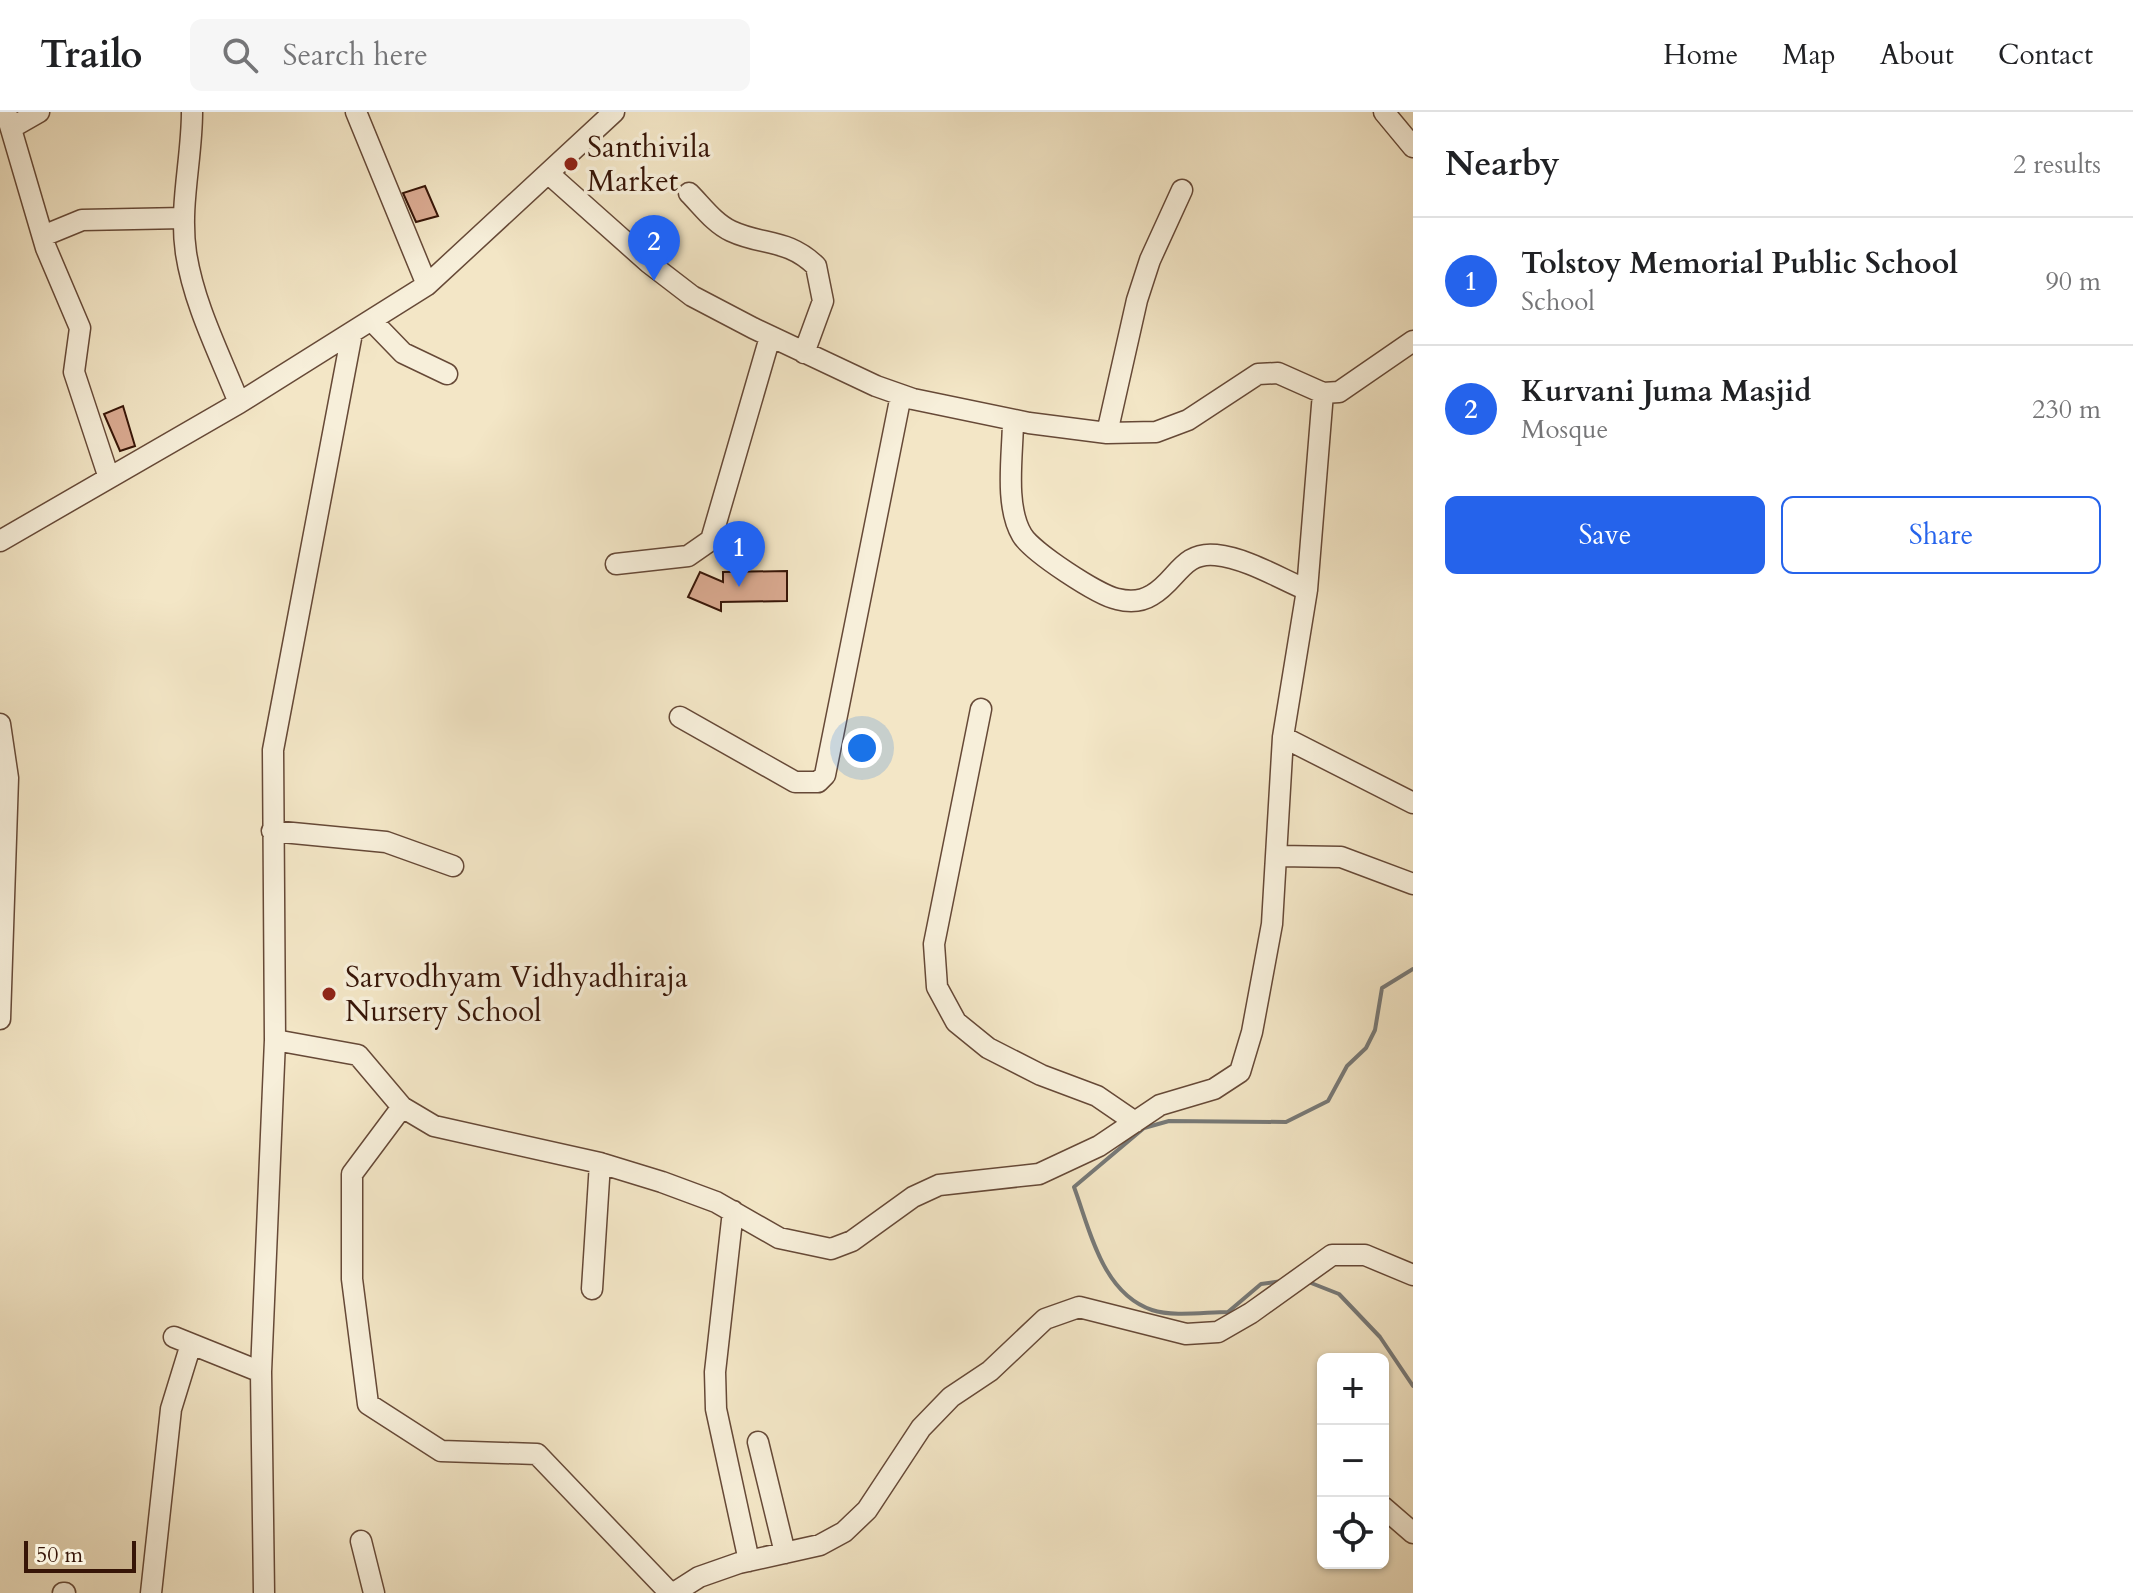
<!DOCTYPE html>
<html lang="en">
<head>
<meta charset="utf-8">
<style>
	:root { --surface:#fff; --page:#f6f6f6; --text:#202124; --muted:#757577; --line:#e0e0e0; --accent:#2563eb }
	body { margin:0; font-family:Cardo,serif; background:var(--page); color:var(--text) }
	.controls { position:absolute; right:24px; bottom:24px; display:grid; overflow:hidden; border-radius:12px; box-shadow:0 2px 6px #0004 }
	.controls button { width:72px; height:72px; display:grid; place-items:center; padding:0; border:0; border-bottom:2px solid var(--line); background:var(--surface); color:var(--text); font:40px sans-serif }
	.scale { position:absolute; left:24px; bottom:20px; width:112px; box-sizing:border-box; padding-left:8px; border:4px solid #371507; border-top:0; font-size:22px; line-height:28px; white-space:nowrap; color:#371507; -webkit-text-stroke:6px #f7efda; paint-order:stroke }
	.you { position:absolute; left:862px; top:636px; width:28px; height:28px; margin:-20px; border:6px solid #fff; border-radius:50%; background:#1a73e8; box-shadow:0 0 0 12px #1a73e833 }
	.badge { display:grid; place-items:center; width:52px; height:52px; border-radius:50%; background:var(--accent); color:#fff; font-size:26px; font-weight:700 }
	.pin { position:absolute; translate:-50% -66px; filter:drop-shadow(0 2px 4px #0008) }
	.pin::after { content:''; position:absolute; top:42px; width:28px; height:24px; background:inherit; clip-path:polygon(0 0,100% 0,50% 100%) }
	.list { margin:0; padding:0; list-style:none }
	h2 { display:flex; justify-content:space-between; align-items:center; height:104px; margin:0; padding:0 32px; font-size:34px }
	h2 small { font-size:26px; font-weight:400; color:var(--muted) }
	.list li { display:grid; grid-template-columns:52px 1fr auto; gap:24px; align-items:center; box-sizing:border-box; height:128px; padding:0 32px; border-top:2px solid var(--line) }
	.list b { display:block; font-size:30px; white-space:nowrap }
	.list p { margin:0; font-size:26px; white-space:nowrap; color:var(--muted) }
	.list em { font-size:26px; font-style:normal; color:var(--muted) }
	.actions { display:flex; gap:16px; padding:24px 32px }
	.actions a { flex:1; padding:18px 0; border:2px solid var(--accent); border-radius:12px; text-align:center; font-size:28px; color:var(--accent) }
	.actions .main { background:var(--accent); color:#fff }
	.icon { flex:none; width:44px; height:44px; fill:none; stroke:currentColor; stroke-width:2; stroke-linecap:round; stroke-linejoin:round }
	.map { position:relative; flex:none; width:1413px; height:1481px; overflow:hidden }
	header { display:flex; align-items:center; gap:48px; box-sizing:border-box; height:112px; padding:0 40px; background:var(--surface); border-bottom:2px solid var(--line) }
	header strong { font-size:38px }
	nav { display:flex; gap:44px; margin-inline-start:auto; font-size:28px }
	.search { width:560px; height:72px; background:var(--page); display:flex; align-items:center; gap:20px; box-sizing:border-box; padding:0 28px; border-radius:12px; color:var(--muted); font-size:30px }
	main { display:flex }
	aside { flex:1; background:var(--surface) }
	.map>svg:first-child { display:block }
</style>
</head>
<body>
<header>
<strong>Trailo</strong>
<div class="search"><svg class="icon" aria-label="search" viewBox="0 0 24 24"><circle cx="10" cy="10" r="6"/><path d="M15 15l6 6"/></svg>Search here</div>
<nav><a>Home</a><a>Map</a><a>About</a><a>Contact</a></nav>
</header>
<main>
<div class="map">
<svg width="1413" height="1481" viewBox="0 0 1413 1481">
	<rect width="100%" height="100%" fill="#f3e6c6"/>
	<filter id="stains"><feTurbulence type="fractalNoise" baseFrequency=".0025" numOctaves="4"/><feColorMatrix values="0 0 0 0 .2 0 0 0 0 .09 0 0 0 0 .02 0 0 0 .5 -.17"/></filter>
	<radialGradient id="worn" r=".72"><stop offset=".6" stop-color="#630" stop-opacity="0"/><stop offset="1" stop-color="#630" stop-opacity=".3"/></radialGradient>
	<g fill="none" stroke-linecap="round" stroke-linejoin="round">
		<path stroke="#777977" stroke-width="4" d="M1282 1169 1261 1172 1228 1200C1206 1200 1173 1205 1152 1198 1102 1181 1090 1118 1074 1075L1144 1016 1169 1009 1286 1010 1328 989 1347 954 1366 936 1375 918 1382 876 1413 857
			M1306 1169 1339 1182 1380 1225 1413 1274"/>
	</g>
	<path fill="#daaa91" stroke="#371507" stroke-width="2" d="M425 74 438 104 416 110 403 81Z
		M123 294 135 334 120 339 104 302Z
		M787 459V489L721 490V499L688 485 700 460 723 470V460Z"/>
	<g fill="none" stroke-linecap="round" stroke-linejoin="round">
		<g stroke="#664937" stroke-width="23">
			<path id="minor" d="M6 0 46 136 80 216 74 260 109 366
				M192 0C192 47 179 94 186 141 194 193 220 243 239 291
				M356 0 427 173
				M1384 0 1413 35
				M11 16 39 0
				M549 62 649 151 692 184 753 216 876 274 913 287 1029 311 1107 321 1156 320 1188 308 1258 262 1278 261 1323 281 1339 280 1413 229
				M689 81C702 94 714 111 731 119 763 134 787 126 816 154L823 189 804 241
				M43 124 82 108 184 106
				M372 209 403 241 447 262
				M1013 308C1013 341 1004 393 1022 423 1032 440 1098 483 1117 487 1129 490 1141 490 1152 483 1177 469 1182 439 1216 443 1246 446 1279 466 1307 478
				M1107 321 1137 188 1150 148 1182 78
				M0 429 239 291 427 173 614 0
				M616 452 688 444 711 428 770 225
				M981 597 934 832 937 875 956 910 988 936 1041 963 1097 984 1135 1010
				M680 605 795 670H818L825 663 901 283
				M0 612 8 666 0 907
				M1283 625 1413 691
				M272 719 386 730 453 754
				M1279 744 1341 745 1413 772
				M275 928 358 943 402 995 434 1014 600 1051 662 1070 716 1090 779 1126 831 1137 852 1129 913 1085 939 1073 1039 1062 1099 1034 1160 993 1214 977 1240 960 1252 920 1272 812 1283 625 1307 478 1323 281
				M402 995 352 1062V1167L368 1292 441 1339 537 1342 670 1481
				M733 1099 715 1260 716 1297 749 1449
				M592 1177 600 1051
				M174 1225 261 1260
				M758 1330 785 1441
				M1383 1395 1413 1421
				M361 1429 374 1481
				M63 1481H65
				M151 1481 171 1297 191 1232
				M264 1481 261 1260 275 928 273 638 352 221
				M674 1481 699 1465 739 1451 820 1433 844 1420 867 1398 921 1316 951 1285 990 1259 1045 1207 1079 1195 1186 1222 1218 1220 1251 1201 1332 1143H1365L1413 1163"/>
		</g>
		<use href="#minor" stroke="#f7efda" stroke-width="20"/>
	</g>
	<g fill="#8f2418" stroke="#f7efda" stroke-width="3">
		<circle cx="571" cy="52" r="8"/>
		<circle cx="329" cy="882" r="8"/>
	</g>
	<g text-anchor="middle" stroke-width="7" stroke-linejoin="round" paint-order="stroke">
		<g font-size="30" fill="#371507" stroke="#f7efda" text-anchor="start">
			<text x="587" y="45">Santhivila<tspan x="587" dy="34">Market</tspan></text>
			<text x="345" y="875">Sarvodhyam Vidhyadhiraja<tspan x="345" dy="34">Nursery School</tspan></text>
		</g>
	</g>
	<rect width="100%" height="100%" filter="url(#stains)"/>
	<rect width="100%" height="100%" fill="url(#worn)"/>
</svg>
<div class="controls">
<button>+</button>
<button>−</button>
<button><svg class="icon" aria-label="locate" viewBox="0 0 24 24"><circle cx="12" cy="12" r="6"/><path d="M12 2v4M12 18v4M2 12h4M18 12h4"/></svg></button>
</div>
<div class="scale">50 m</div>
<div class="you"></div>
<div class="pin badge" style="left:739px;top:475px">1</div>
<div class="pin badge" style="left:654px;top:169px">2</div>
</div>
<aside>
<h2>Nearby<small>2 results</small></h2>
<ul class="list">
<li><span class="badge">1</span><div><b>Tolstoy Memorial Public School</b><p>School</p></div><em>90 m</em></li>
<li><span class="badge">2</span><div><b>Kurvani Juma Masjid</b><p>Mosque</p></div><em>230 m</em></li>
</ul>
<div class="actions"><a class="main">Save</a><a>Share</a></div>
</aside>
</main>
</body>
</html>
